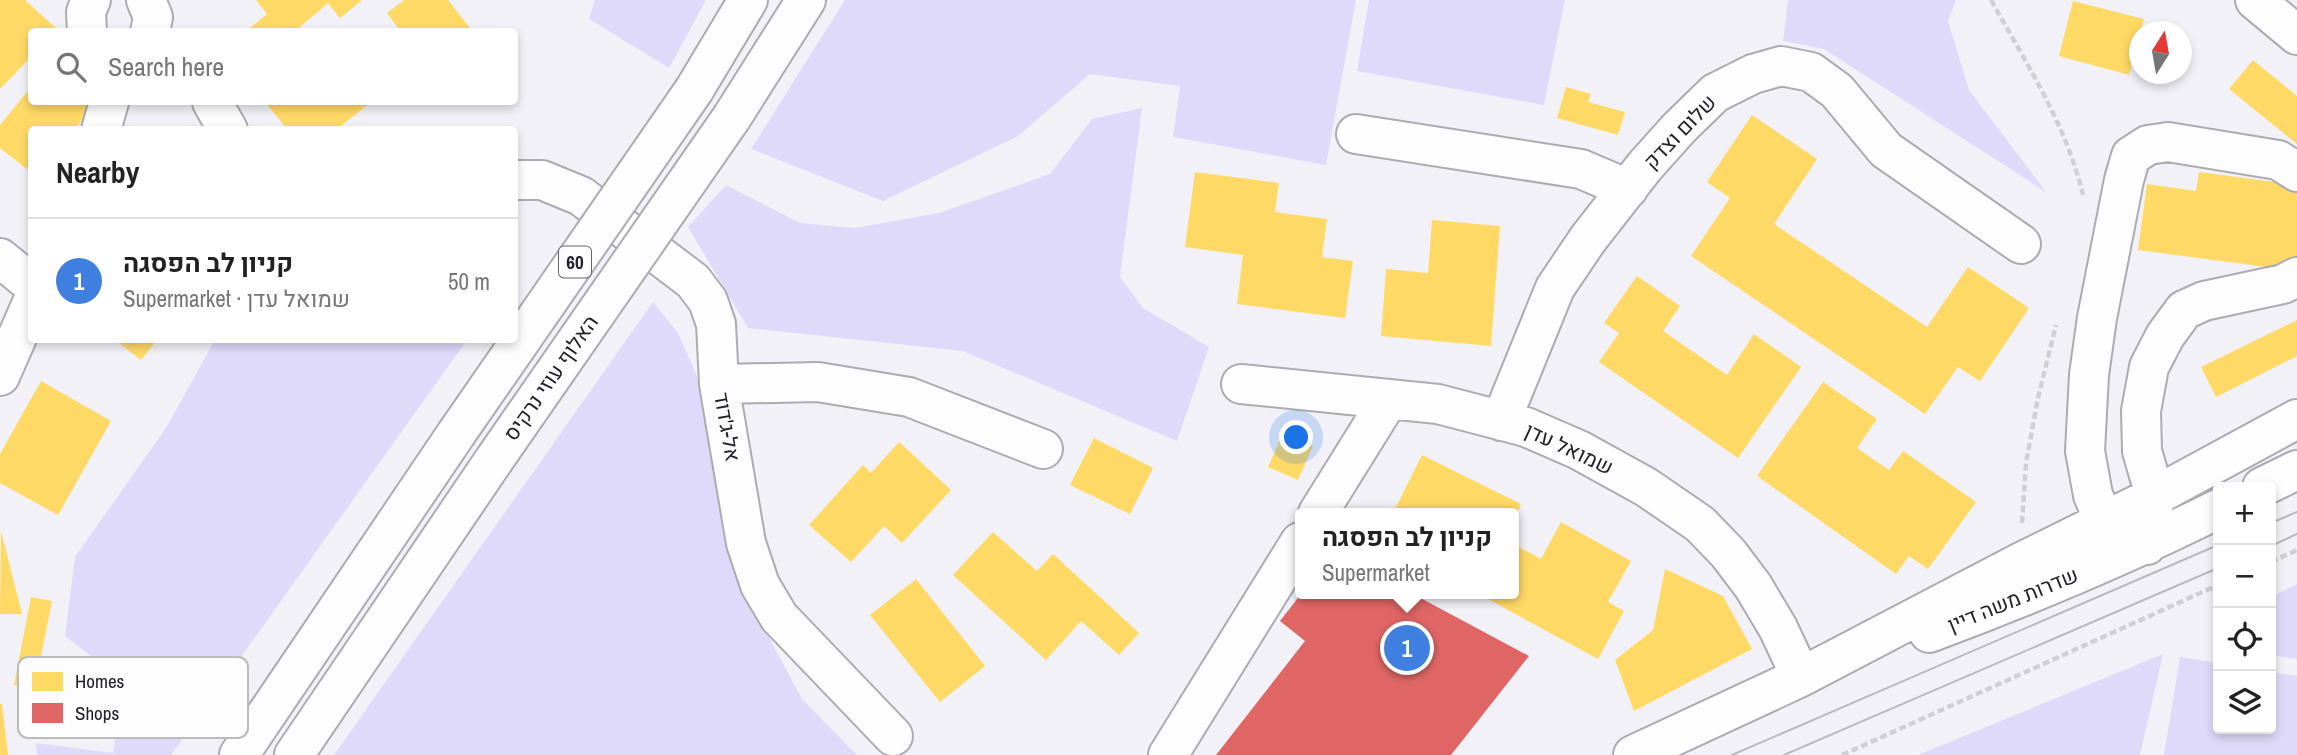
<!DOCTYPE html>
<html lang="en">
<head>
<meta charset="utf-8">
<style>
	:root { --surface:#fff; --page:#f6f6f6; --text:#222; --muted:#767676; --line:#e0e0e0; --accent:#d93025 }
	body { margin:0; font-family:"Archivo Narrow",Heebo,sans-serif; background:var(--page); color:var(--text) }
	.controls { position:absolute; right:21px; bottom:21px; display:grid; overflow:hidden; border-radius:7px; box-shadow:0 4px 10px #0003 }
	.controls button { width:63px; height:63px; display:grid; place-items:center; padding:0; border:0; border-bottom:2px solid var(--line); background:var(--surface); color:var(--text); font:35px sans-serif }
	.compass { position:absolute; left:2129px; top:21px; width:63px; height:63px; border-radius:50%; background:var(--surface); box-shadow:0 4px 10px #0003; rotate:11deg }
	.you { position:absolute; left:1297px; top:438px; width:24px; height:24px; margin:-18px; border:5px solid #fff; border-radius:50%; background:#1a73e8; box-shadow:0 0 0 10px #1a73e833 }
	.badge { display:grid; place-items:center; width:46px; height:46px; border-radius:50%; background:var(--accent); color:#fff; font-size:23px; font-weight:700 }
	.pin { position:absolute; translate:-50% -50%; border:4px solid #fff; box-shadow:0 2px 7px #0006 }
	.popup { position:absolute; left:1295px; top:508px; width:224px; height:91px; box-sizing:border-box; display:grid; place-content:center; border-radius:7px; background:var(--surface); filter:drop-shadow(0 2px 5px #0005); font-size:23px; white-space:nowrap; color:var(--muted) }
	.popup b { font-size:26px; color:var(--text) }
	.popup::after { content:''; position:absolute; left:50%; top:100%; margin-left:-14px; border:14px solid transparent; border-top-color:var(--surface) }
	.list { margin:0; padding:0; list-style:none }
	h2 { display:flex; justify-content:space-between; align-items:center; height:91px; margin:0; padding:0 28px; font-size:30px }
	h2 small { font-size:23px; font-weight:400; color:var(--muted) }
	.list li { display:grid; grid-template-columns:46px 1fr auto; gap:21px; align-items:center; box-sizing:border-box; height:126px; padding:0 28px; border-top:2px solid var(--line) }
	.list b { display:block; font-size:26px; white-space:nowrap }
	.list p { margin:0; font-size:23px; white-space:nowrap; color:var(--muted) }
	.list em { font-size:23px; font-style:normal; color:var(--muted) }
	.icon { flex:none; width:38px; height:38px; fill:none; stroke:currentColor; stroke-width:2; stroke-linecap:round; stroke-linejoin:round }
	.map { position:relative; flex:none; width:2297px; height:755px; overflow:hidden }
	.search { position:absolute; background:var(--surface); box-shadow:0 4px 10px #0003; left:28px; top:28px; width:490px; height:77px; display:flex; align-items:center; gap:18px; box-sizing:border-box; padding:0 24px; border-radius:7px; color:var(--muted); font-size:26px }
	.panel { position:absolute; background:var(--surface); box-shadow:0 4px 10px #0003; left:28px; top:126px; width:490px; height:217px; border-radius:7px }
	.map>svg:first-child { display:block }
</style>
</head>
<body>
<div class="map">
<svg width="2297" height="755" viewBox="0 0 2297 755">
	<rect width="100%" height="100%" fill="#f1f1f7"/>
	<path fill="#dfdafa" d="M595 0H706L669 68 589 19Z
		M845 0H1356L1326 165 1173 137 1180 86 1090 74 1018 136 883 201 751 149Z
		M1369 0H1565L1544 105 1357 71Z
		M1788 0H1956L1948 21 1969 90 2046 192 1824 49 1783 41Z
		M1142 108 1120 277 1143 308 1209 347 1177 441 963 351 748 328 688 227 726 185 800 223 855 228 939 213 1050 174 1092 119Z
		M653 302 678 333 711 408 732 522 764 628 802 699 857 755H334Z
		M215 340H467L171 755H37L36 743 113 753 125 682 65 636 75 557 166 428Z
		M2297 584V659L2271 655V597Z
		M2163 654 2140 755H1918Z
		M2180 657 2218 663V729H2271V672L2297 676V755H2164Z"/>
	<path fill="#ffd966" d="M0 0H25L57 29 55 32H32V56L0 89Z
		M256 0H362L340 18 328 3 294 32H245L267 14Z
		M404 0H448L473 32H401L387 13Z
		M2073 1 2144 19 2129 75 2059 56Z
		M2253 60 2297 96V144L2229 89Z
		M32 86V102H82L91 109 76 128 78 130H32V173L0 148V125Z
		M1566 87 1591 94 1588 102 1625 112 1618 135 1557 118Z
		M265 102H371L336 130H288Z
		M1752 115 1817 159 1774 224 1927 327 1968 267 2029 308 1980 381 1958 367 1925 414 1691 256 1730 198 1707 182Z
		M1195 172 1279 183 1275 212 1327 219 1322 257 1353 261 1345 318 1237 304 1243 255 1185 247Z
		M2199 172 2297 185V271L2138 250 2147 184 2196 191Z
		M1432 220 1500 226 1491 346 1381 336 1386 269 1428 273Z
		M1637 276 1680 306 1663 331 1727 375 1754 334 1801 367 1738 458 1599 362 1619 333 1604 323Z
		M2297 320V356L2216 397 2201 367Z
		M115 340H157L141 360Z
		M41 381 111 421 58 515 0 483V454Z
		M1823 382 1877 419 1857 448 1889 470 1903 451 1976 502 1928 569 1909 556 1896 574 1757 476Z
		M1283 433 1313 446 1298 480 1268 467Z
		M1094 438 1153 468 1130 514 1070 485Z
		M899 442 951 490 902 543 884 526 851 562 809 525 863 465 871 473Z
		M1422 455 1521 504 1514 519V513H1393Z
		M1561 522 1631 561 1608 602 1624 611 1598 659 1488 599 1491 594H1514V552L1517 546 1541 559Z
		M1 531 22 614H0Z
		M993 532 1037 571 1053 554 1139 633 1119 655 1081 621 1046 660 953 575Z
		M1665 569 1723 596 1752 649 1634 711 1615 660 1653 630Z
		M916 579 985 666 940 702 870 615Z
		M31 597 52 601 41 656 72 662 65 699 95 706 91 728 23 714 28 688 14 685Z
		M0 704H2L8 755H0Z"/>
	<path fill="#e06666" d="M1301 594H1413L1529 656 1451 755H1216L1305 641 1280 621Z"/>
	<g fill="none" stroke-linecap="round" stroke-linejoin="round">
		<g stroke="#acabb3" stroke-width="42">
			<path id="minor" d="M146 0 153 17 150 32
				M87 32 86 12 91 0
				M212 102 228 130
				M101 130 109 102
				M1356 134 1581 169 1628 189
				M514 180H542L581 196 693 281 708 301 716 324 719 384 746 543 760 585 779 617 893 736
				M0 258 32 284
				M0 376 32 303
				M719 384 818 382 909 397 1043 449
				M1241 384 1438 404 1526 427 1579 450 1646 487 1700 524 1728 553 1753 586 1778 628 1801 677
				M1501 421 1555 288 1588 239 1645 166 1679 128 1715 93 1753 74 1781 66 1811 72 1837 91 1886 150 2021 244
				M2262 487 2297 470
				M1318 513 1389 399
				M2151 522 2155 496 2142 451 2141 411 2149 367 2165 336 2184 310 2204 301 2283 284 2297 277
				M2147 545 2104 521 2093 495 2085 451 2089 375 2097 318 2124 180 2131 156 2148 145 2168 142 2278 160 2297 172
				M1929 633C2028 596 2124 556 2218 509
				M1168 755 1300 542
				M1633 755 1801 677 2019 563 2155 496 2297 419"/>
		</g>
		<g stroke="#acabb3" stroke-width="42">
			<path id="major" d="M2255 0 2297 35"/>
		</g>
		<g stroke="#acabb3" stroke-width="42">
			<path id="highway" d="M694 90 748 0
				M732 117 806 0
				M239 755 456 434
				M294 755 494 460"/>
		</g>
		<path stroke="#d0d0d3" stroke-width="4.5" stroke-dasharray="7 3.5" stroke-linecap="butt" d="M1991 0C2026 63 2066 124 2083 195
			M2022 523 2026 463 2038 398 2056 325
			M2271 562 2297 550
			M1842 755 2218 585"/>
		<use href="#minor" stroke="#fdfdfe" stroke-width="38"/>
		<use href="#major" stroke="#fdfdfe" stroke-width="38"/>
		<use href="#highway" stroke="#fdfdfe" stroke-width="38"/>
		<path stroke="#bababc" stroke-width="2" d="M2271 523 2297 512
			M2271 546 2297 534
			M1732 755 2218 545
			M1784 755 2218 568"/>
		<g stroke="#acabb3" stroke-width="42" stroke-linecap="butt">
			<path id="highway-bridge" d="M456 434 694 90
				M494 460 732 117"/>
		</g>
		<use href="#highway-bridge" stroke="#fdfdfe" stroke-width="38"/>
	</g>
	<g text-anchor="middle" stroke-width="7" stroke-linejoin="round" paint-order="stroke">
		<rect fill="#fdfdfd" stroke="#64626a" stroke-width="2" x="559" y="246.5" width="32" height="31" rx="5"/>
		<g font-size="19" font-weight="bold" fill="#22202b">
			<text x="575" y="269">60</text>
		</g>
		<g font-size="21" fill="#22202b" stroke="#fdfdfd">
			<text transform="translate(1680 132) rotate(-46)" y="7">שלום וצדק</text>
			<text transform="translate(551 378) rotate(-55)" y="7">האלוף עוזי נרקיס</text>
			<text transform="translate(727 427) rotate(80)" y="7">אל-ג'דוד</text>
			<text transform="translate(1569 449) rotate(25)" y="7">שמואל עדן</text>
			<text transform="translate(2013 600) rotate(-22)" y="7">שדרות משה דיין</text>
		</g>
	</g>
	<rect x="18" y="657" width="230" height="81" rx="10" fill="#fdfdfd" stroke="#bbbbbe" stroke-width="2"/>
	<rect x="32" y="672" width="31" height="19" fill="#ffd966"/>
	<rect x="32" y="703" width="31" height="20" fill="#e06666"/>
	<g font-size="19" fill="#22202b">
		<text x="75" y="688">Homes</text>
		<text x="75" y="720">Shops</text>
	</g>
</svg>
<div class="controls">
<button>+</button>
<button>−</button>
<button><svg class="icon" aria-label="locate" viewBox="0 0 24 24"><circle cx="12" cy="12" r="6"/><path d="M12 2v4M12 18v4M2 12h4M18 12h4"/></svg></button>
<button><svg class="icon" aria-label="layers" viewBox="0 0 24 24"><path d="M12 4l9 5-9 5-9-5zM3 14l9 5 9-5"/></svg></button>
</div>
<svg class="compass" viewBox="-18 -18 36 36"><path d="M0-13l5 13h-10z" fill="#e53935"/><path d="M0 13l5-13h-10z" fill="#767676"/></svg>
<div class="you"></div>
<div class="pin badge" style="left:1407px;top:648px;background:#3f7fe0">1</div>
<div class="popup"><b>קניון לב הפסגה</b>Supermarket</div>
<div class="search"><svg class="icon" aria-label="search" viewBox="0 0 24 24"><circle cx="10" cy="10" r="6"/><path d="M15 15l6 6"/></svg>Search here</div>
<section class="panel">
<h2>Nearby<small></small></h2>
<ul class="list">
<li><span class="badge" style="background:#3f7fe0">1</span><div><b>קניון לב הפסגה</b><p>Supermarket · שמואל עדן</p></div><em>50 m</em></li>
</ul>
</section>
</div>
</body>
</html>
